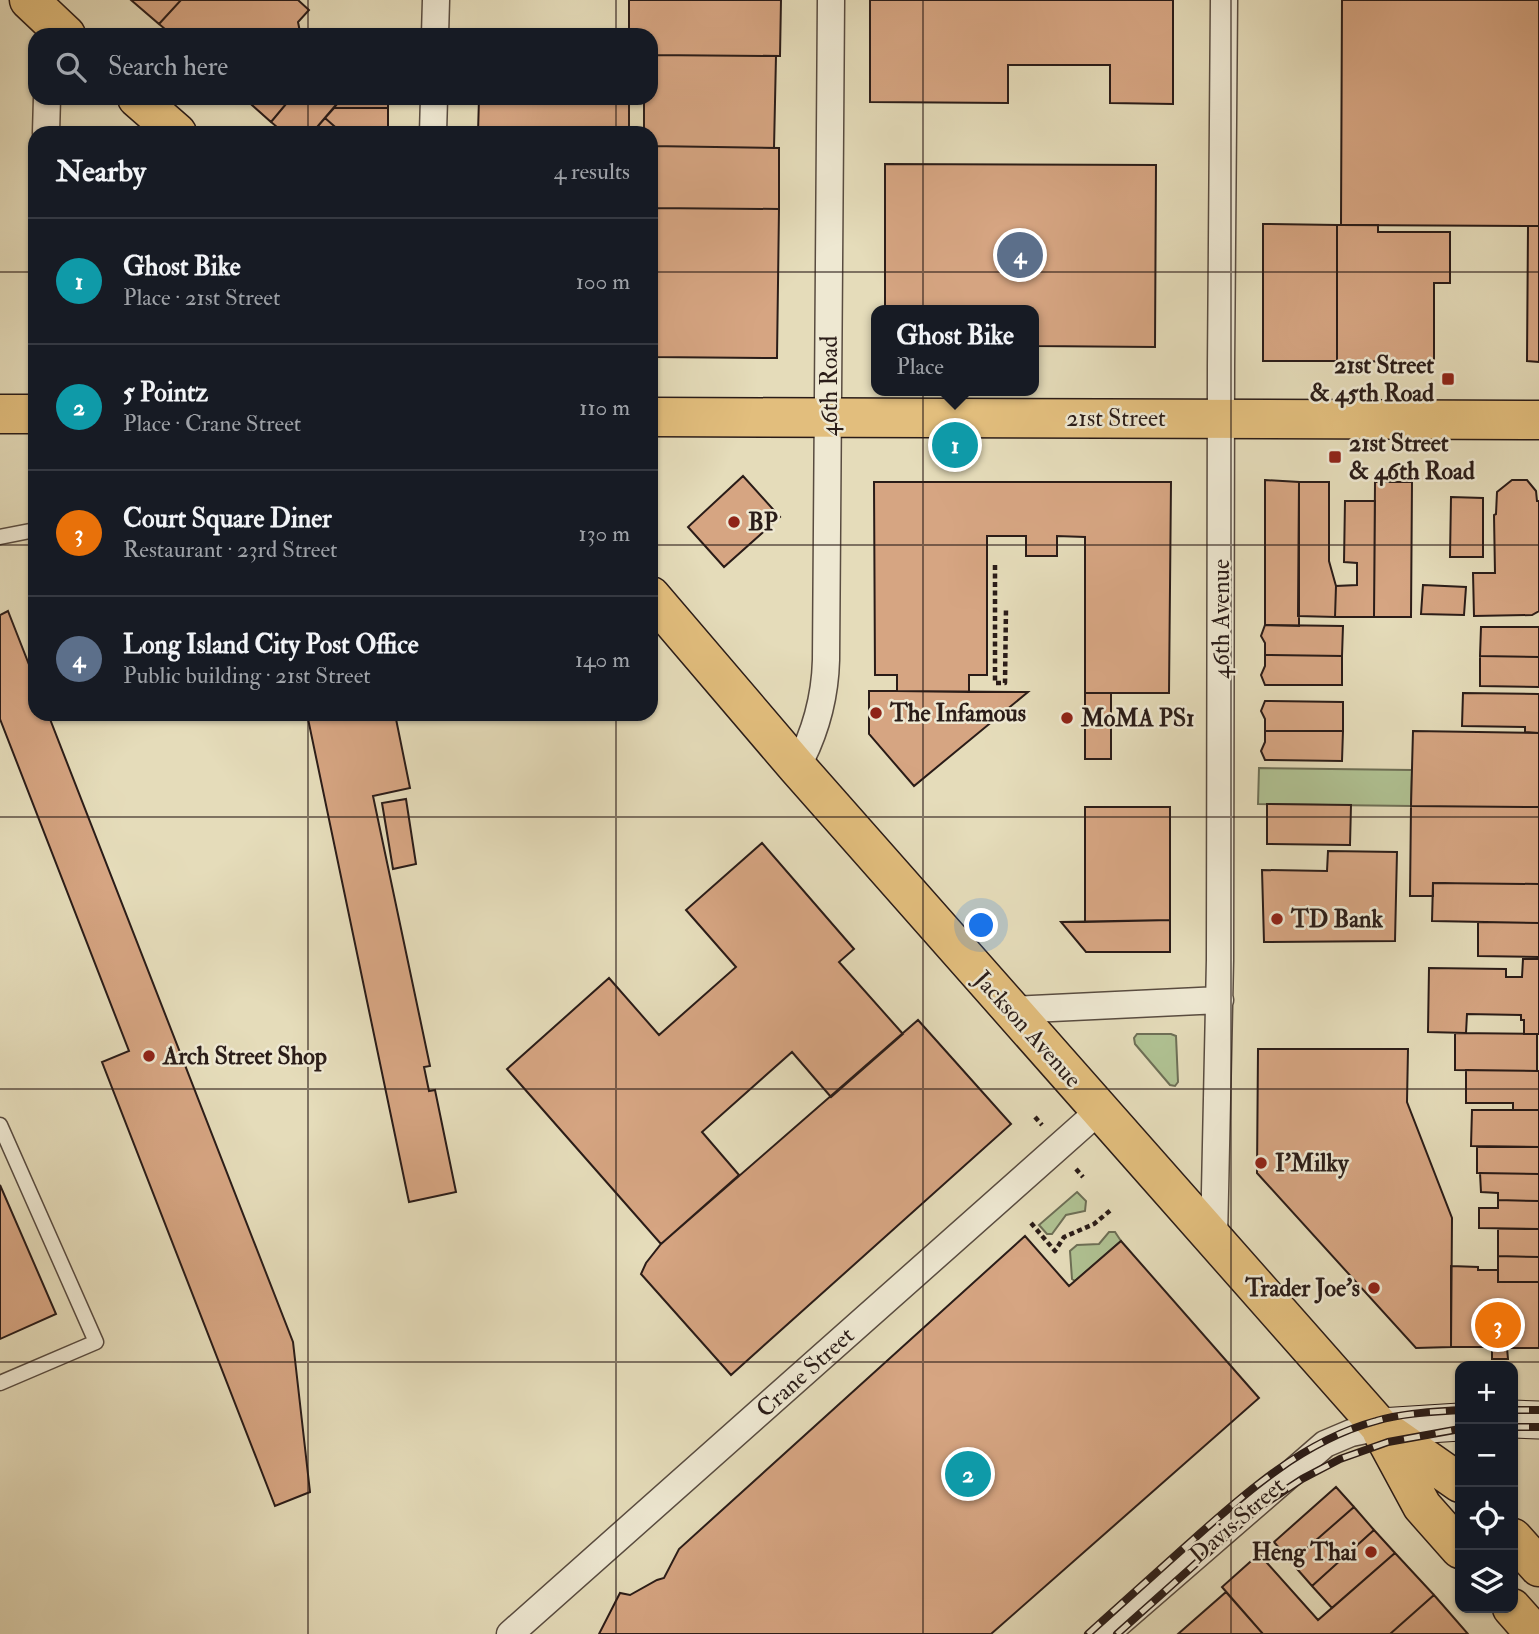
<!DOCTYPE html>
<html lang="en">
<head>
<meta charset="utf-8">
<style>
	:root { --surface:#171b24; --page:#242831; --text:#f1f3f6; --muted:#9ea1a6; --line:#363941; --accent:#c59692 }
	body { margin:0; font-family:"IM FELL Double Pica",serif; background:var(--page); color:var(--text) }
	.controls { position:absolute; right:21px; bottom:21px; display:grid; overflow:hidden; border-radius:14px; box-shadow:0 2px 5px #0004 }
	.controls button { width:63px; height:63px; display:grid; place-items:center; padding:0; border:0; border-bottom:2px solid var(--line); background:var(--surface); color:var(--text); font:35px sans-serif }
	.you { position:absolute; left:982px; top:926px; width:24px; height:24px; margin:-18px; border:5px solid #fff; border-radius:50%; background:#1a73e8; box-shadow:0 0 0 10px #1a73e833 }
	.badge { display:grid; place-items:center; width:46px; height:46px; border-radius:50%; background:var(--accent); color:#fff; font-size:23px; font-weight:700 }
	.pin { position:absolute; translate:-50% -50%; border:4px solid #fff; box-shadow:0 2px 7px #0006 }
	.popup { position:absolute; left:871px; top:305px; width:168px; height:91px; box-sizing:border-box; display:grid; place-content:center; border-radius:14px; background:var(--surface); filter:drop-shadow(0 2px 5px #0005); font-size:23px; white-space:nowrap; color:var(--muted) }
	.popup b { font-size:26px; color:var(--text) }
	.popup::after { content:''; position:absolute; left:50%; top:100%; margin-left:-14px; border:14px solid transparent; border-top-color:var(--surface) }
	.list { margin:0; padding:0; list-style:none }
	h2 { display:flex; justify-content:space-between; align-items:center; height:91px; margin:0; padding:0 28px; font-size:30px }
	h2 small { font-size:23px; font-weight:400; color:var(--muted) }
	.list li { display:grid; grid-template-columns:46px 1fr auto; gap:21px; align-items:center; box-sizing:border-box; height:126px; padding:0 28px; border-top:2px solid var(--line) }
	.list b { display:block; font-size:26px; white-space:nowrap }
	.list p { margin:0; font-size:23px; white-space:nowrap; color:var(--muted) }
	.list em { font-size:23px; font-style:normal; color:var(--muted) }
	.icon { flex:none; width:38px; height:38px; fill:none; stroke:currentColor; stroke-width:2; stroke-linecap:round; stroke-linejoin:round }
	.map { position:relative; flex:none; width:1539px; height:1634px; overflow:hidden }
	.search { position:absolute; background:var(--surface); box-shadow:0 2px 5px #0004; left:28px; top:28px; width:630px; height:77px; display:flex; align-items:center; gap:18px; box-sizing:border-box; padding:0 24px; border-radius:21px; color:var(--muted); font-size:26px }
	.panel { position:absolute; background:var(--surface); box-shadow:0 2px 5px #0004; left:28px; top:126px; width:630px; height:595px; border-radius:21px }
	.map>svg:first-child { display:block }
</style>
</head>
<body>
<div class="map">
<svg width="1539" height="1634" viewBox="0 0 1539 1634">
	<rect width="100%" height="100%" fill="#e5dcba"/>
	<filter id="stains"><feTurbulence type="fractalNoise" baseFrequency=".00286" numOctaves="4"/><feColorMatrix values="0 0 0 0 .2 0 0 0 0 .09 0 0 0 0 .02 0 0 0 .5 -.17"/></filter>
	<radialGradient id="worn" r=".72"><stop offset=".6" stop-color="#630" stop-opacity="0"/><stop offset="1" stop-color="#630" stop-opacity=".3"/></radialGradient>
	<path fill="#b0c293" stroke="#6d6f56" stroke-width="2" d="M1259 768 1412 770 1411 806 1258 804Z
		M1137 1034H1171L1176 1036 1178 1082 1175 1086 1170 1085 1135 1044 1134 1038Z
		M1077 1192 1086 1201 1085 1211 1066 1215 1052 1234H1047L1039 1225Z
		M1109 1232H1115L1121 1241 1075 1281 1072 1279 1070 1251 1077 1245 1099 1244Z"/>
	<path fill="#d6a582" stroke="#2a1c18" stroke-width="2" d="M131 0H181L159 24Z
		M181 0H298L309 10 298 22 300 32 297 35H172L159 24Z
		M629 0H781L780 56 651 55V35H629Z
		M870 0H1173V104L1110 103V65H1008V103L870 102Z
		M1342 0H1539V226L1341 225Z
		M325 32H388V35H325Z
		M651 55 776 56 774 148 651 146V133H644V98H651Z
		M244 98H291L271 122Z
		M291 98H339L341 99 312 133H284L271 122Z
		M342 98H388V108H334Z
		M479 98H629V133H478Z
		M334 108H388V133H342L325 118Z
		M325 118 342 133H312Z
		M651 146 779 148V209L651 208Z
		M885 164 1156 165 1155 347 1034 346V310H885Z
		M651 208 779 209 777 358 651 357Z
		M1263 224 1337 225V361H1263Z
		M1337 225H1378V232H1450V283H1434V362L1337 361Z
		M1528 226H1539V362L1527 361Z
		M743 476 780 517 724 567 688 527Z
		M1265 480 1299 482V626L1265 625Z
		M1512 480H1527L1536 491 1537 501H1539V611L1532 615 1474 616 1473 573H1495L1494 515 1496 514 1497 492Z
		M874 482H1171L1169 693H1085V537L1057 536V556H1026V536H987V675H969V692L897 691V675H875Z
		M1299 482H1329V561L1336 586 1335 617 1298 616Z
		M1375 482H1412L1411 617H1374Z
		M1451 497 1483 498V557H1450Z
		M1345 501H1375L1374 617H1335L1336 586 1357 585V563L1344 562Z
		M1423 585 1466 587 1464 615 1421 614Z
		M8 611 35 680V714H48L293 1342 310 1492 275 1506 102 1062 129 1051 0 719V615Z
		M1265 625 1343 626 1342 656 1265 655V643L1261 636Z
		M1481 627H1539V657L1480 656Z
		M1265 655 1342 656V685H1265L1261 675 1265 666Z
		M1480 656 1539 657V687L1480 686Z
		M869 691H897L1028 692 914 786 869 734Z
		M1085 693H1111V759H1085Z
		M1463 693 1539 694V733L1525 732V727L1462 726Z
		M1265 701 1343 702V731H1265V719L1261 711Z
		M307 714H395L410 788 373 796 430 1066 424 1067 429 1091 435 1090 456 1192 409 1202Z
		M1265 731H1343L1342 761 1265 760 1261 751 1265 742Z
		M1413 731 1539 733V807L1411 806Z
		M406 799 416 864 393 869 382 803Z
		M1267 804 1351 805 1350 845 1267 844Z
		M1411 806 1539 807V884L1433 883V896H1410Z
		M1085 807H1170V920L1085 922Z
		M762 843 854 949 839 962 903 1034 831 1097 792 1052 702 1132 739 1175 661 1244 507 1069 609 978 659 1035 736 967 686 910Z
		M1328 851 1397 852 1395 941 1264 942 1262 870 1327 871Z
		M1433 883 1539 884V923L1432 921Z
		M1170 920V952H1086L1061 922Z
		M1478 922 1539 923V957L1478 956Z
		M1523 959H1539V1034H1524V1020H1521V1015L1467 1014 1466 1033 1428 1032 1429 968 1506 969V977H1522Z
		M918 1020 1011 1124 731 1375 641 1274 646 1263 661 1244Z
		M1455 1033 1537 1034V1071L1455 1070Z
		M1258 1049H1408L1407 1102 1452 1218 1451 1347 1416 1348 1257 1173Z
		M1466 1070 1539 1071V1110H1513V1103H1466Z
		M1472 1110H1539V1147L1471 1146Z
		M1477 1147H1539V1174L1477 1173Z
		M1480 1173 1539 1174V1201L1498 1200V1193L1481 1192Z
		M0 1185 56 1314 0 1339Z
		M1498 1200 1539 1201V1229L1479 1228V1208H1498Z
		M1498 1229H1539V1257L1498 1256Z
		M1025 1236 1069 1286 1121 1241 1259 1398 991 1634H599L620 1593 630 1595 657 1580 664 1578 679 1549Z
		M1498 1256 1539 1257V1282H1498Z
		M1451 1266 1478 1267V1270H1498V1282H1539V1348H1507L1508 1359H1492V1347H1451Z
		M1336 1487 1354 1507 1291 1562 1274 1542Z
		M1354 1507 1374 1530 1312 1586 1291 1562Z
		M1374 1530 1395 1553 1332 1608 1312 1586Z
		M1395 1553 1434 1595 1390 1634H1263L1222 1587 1259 1554 1318 1620Z
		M1226 1592 1263 1634H1178Z
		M1434 1595 1468 1634H1390Z"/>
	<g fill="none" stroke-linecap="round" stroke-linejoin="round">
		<g stroke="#594c40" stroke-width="17">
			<path id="lane" d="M0 537 35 530
				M0 1125 96 1342 0 1383"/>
		</g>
		<g stroke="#594c40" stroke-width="29">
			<path id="street" d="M435 35 436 0
				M46 133 47 98
				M433 133 434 98
				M797 767C815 734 825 698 826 660L831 0
				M1010 1010 1220 1000
				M1214 1238 1220 960 1221 366 1224 0
				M510 1634 1100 1110
				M1106 1634 1325 1444 1351 1433 1380 1427"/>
		</g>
		<g stroke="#2a1c18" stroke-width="39">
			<path id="secondary" d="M1513 1419 1539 1420
				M1380 1427 1460 1422"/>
		</g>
		<g stroke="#2a1c18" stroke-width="41">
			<path id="primary" d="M29 0 66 35
				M137 98 177 133
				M0 414H35
				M651 417 1539 420
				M651 596 797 767 1380 1427 1460 1483
				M1382 1432 1422 1506 1460 1549
				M1513 1538 1539 1567
				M1512 1608 1535 1634"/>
		</g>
		<path stroke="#2a1c18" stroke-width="4.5" stroke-dasharray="5 3.5" stroke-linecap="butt" d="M995 565V683H1005L1006 608
			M1035 1117 1042 1125
			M1076 1169 1083 1177
			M1031 1223 1055 1251 1064 1237 1094 1224 1112 1209"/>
		<use href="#lane" stroke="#eee8d2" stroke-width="14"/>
		<use href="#street" stroke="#eee8d2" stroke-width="26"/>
		<use href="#secondary" stroke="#eee8d2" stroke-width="37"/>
		<use href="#primary" stroke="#e2be7d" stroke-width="38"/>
		<g stroke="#2a1c18" stroke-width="8">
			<path id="rail" d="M1513 1410H1539
				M1513 1427H1539
				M1088 1634C1121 1604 1154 1575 1187 1545 1243 1495 1302 1441 1376 1421 1403 1413 1432 1412 1460 1410
				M1117 1634 1258 1508 1302 1479 1340 1459 1388 1442 1460 1429"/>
		</g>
		<use href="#rail" stroke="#eee8d2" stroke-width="5" stroke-dasharray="16" stroke-linecap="butt"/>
	</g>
	<path fill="none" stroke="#2a1c18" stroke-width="2" stroke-opacity="0.55" d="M308 0V35M616 0V35M923 0V1634M1231 0V1634M308 98V133M616 98V133M0 272H35M651 272H1539M0 545H35M651 545H1539M308 714V1634M616 714V1634M0 817H1539M0 1089H1539M0 1362H1539"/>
	<g fill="#8f2418" stroke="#eee8d2" stroke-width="2.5">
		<rect x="1441" y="372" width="14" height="14" rx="3.5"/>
		<rect x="1328" y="450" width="14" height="14" rx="3.5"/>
		<circle cx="734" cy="522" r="7"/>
		<circle cx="876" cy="713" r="7"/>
		<circle cx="1067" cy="718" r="7"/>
		<circle cx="1277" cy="919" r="7"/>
		<circle cx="149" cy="1056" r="7"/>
		<circle cx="1261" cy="1163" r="7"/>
		<circle cx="1374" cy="1288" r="7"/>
		<circle cx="1371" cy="1552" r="7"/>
	</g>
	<g text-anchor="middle" stroke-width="5" stroke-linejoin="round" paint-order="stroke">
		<g font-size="24" font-weight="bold" fill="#2a1c18" stroke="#eee8d2" text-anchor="start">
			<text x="1434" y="373" text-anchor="end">21st Street<tspan x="1434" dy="28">&amp; 45th Road</tspan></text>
			<text x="1349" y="451">21st Street<tspan x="1349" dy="28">&amp; 46th Road</tspan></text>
			<text x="748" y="530">BP</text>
			<text x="890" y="721">The Infamous</text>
			<text x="1081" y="726">MoMA PS1</text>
			<text x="1291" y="927">TD Bank</text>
			<text x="163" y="1064">Arch Street Shop</text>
			<text x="1275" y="1171">I'Milky</text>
			<text x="1360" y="1296" text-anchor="end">Trader Joe's</text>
			<text x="1357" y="1560" text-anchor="end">Heng Thai</text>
		</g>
		<g font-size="24" fill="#2a1c18" stroke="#eee8d2">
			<text transform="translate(829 386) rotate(-90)" y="8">46th Road</text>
			<text x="1116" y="426">21st Street</text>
			<text transform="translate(1221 619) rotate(-90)" y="8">46th Avenue</text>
			<text transform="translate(1028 1029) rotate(48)" y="8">Jackson Avenue</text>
			<text transform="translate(805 1372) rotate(-42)" y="8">Crane Street</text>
			<text transform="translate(1237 1520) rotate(-41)" y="8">Davis Street</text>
		</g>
	</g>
	<rect width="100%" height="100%" filter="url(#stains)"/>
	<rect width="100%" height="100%" fill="url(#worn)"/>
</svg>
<div class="controls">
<button>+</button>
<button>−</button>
<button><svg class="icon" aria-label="locate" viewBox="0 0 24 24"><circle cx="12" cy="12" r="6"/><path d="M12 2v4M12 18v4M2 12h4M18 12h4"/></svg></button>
<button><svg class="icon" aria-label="layers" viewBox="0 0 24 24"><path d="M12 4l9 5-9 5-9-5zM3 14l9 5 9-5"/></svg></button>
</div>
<div class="you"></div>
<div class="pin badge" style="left:955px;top:445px;background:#0f9aa8">1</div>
<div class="popup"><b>Ghost Bike</b>Place</div>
<div class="pin badge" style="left:968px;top:1474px;background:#0f9aa8">2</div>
<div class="pin badge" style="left:1498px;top:1325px;background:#e8710a">3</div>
<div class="pin badge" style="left:1020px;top:255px;background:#5c6f8a">4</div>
<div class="search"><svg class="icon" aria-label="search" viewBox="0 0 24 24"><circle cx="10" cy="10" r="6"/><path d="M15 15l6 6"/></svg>Search here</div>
<section class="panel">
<h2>Nearby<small>4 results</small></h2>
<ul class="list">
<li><span class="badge" style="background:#0f9aa8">1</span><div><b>Ghost Bike</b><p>Place · 21st Street</p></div><em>100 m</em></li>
<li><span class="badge" style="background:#0f9aa8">2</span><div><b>5 Pointz</b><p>Place · Crane Street</p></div><em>110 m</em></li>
<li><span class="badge" style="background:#e8710a">3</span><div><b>Court Square Diner</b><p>Restaurant · 23rd Street</p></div><em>130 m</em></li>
<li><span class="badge" style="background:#5c6f8a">4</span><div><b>Long Island City Post Office</b><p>Public building · 21st Street</p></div><em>140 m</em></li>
</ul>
</section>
</div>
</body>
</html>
